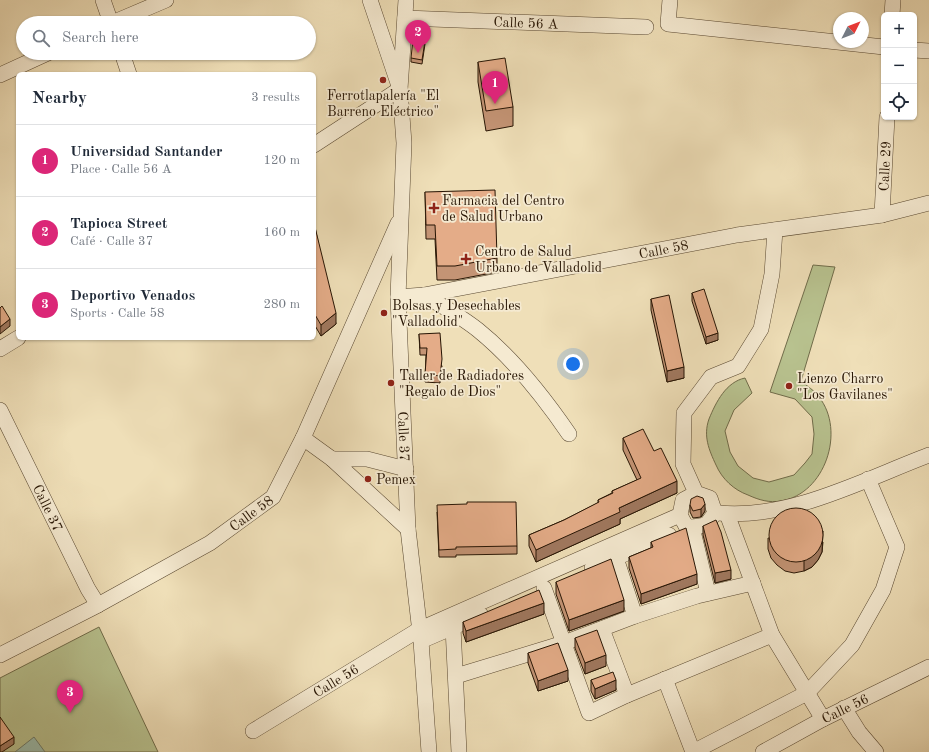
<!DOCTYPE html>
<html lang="en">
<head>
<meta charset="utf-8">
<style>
	:root { --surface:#fff; --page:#f2f2f3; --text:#1f2937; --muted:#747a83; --line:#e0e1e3; --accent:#db2777 }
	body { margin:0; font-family:"Old Standard TT",serif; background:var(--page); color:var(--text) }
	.controls { position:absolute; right:12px; top:12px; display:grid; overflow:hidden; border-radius:6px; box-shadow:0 1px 3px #0004 }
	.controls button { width:36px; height:36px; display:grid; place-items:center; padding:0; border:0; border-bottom:1px solid var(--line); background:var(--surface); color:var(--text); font:20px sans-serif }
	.compass { position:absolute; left:833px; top:12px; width:36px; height:36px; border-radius:50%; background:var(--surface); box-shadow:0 1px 3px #0004; rotate:48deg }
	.you { position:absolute; left:573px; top:364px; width:14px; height:14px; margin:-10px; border:3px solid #fff; border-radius:50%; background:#1a73e8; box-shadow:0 0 0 6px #1a73e833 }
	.badge { display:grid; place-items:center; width:26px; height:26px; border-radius:50%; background:var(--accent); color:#fff; font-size:13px; font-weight:700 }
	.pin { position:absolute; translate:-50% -33px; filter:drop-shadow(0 1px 2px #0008) }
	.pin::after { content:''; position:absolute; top:21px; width:14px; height:12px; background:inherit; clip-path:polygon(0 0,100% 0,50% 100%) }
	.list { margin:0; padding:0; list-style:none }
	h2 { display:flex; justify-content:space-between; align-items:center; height:52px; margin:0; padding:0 16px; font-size:17px }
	h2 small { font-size:13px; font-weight:400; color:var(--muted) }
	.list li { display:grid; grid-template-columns:26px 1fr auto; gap:12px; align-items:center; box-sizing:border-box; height:72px; padding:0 16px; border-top:1px solid var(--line) }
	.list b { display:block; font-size:15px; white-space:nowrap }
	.list p { margin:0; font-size:13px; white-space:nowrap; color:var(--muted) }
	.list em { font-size:13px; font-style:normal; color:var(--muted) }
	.icon { flex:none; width:22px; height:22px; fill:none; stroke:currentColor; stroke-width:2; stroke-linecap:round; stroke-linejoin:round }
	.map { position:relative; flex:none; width:929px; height:752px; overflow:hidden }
	.search { position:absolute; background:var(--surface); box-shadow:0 1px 3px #0004; left:16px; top:16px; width:300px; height:44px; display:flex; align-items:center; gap:10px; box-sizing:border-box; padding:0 14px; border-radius:22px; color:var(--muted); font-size:15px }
	.panel { position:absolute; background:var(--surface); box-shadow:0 1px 3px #0004; left:16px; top:72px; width:300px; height:268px; border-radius:6px }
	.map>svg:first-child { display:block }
</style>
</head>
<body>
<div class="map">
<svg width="929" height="752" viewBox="0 0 929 752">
	<rect width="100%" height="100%" fill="#efdfb8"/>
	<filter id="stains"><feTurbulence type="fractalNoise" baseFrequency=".005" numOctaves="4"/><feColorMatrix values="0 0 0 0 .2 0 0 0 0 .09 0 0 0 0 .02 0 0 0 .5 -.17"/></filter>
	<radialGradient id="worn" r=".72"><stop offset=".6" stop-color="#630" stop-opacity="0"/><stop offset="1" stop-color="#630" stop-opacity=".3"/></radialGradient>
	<path fill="#b8c28f" stroke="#706c4a" d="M813 265 835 267 801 381C807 386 815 391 819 397 846 431 825 494 781 501 769 503 759 500 748 495 734 490 722 479 716 465 709 450 703 436 709 419 716 402 726 382 745 378L752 393 734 410 725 431 730 452 738 466 753 478 769 482 794 475 805 463 812 454 814 434 812 417 795 399 770 392Z
		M99 627 158 752H0V678Z"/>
	<path fill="#9abdae" stroke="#6c7a6a" d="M34 737 45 752H15Z"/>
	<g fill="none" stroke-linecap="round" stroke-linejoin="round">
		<g stroke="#594831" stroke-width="16">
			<g id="minor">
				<path d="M103 0 111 23"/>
				<path d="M370 0 398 83"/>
				<path id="s1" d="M406 0 400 89 404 143 398 297 408 529 421 641 429 752"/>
				<path d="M670 0 668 24 884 47"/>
				<path d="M892 15 893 0"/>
				<path id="s2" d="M405 18 646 27"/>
				<path d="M112 23 166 0"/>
				<path d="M914 50 929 51"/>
				<path d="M122 53 129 74"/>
				<path d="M0 75 48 53"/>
				<path d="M314 145 400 89"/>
				<path id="s3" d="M882 215 887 117"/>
				<path d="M424 295C442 306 462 317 478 330 514 359 543 396 569 434"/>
				<path id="s4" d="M398 297 424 295 737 235 882 215 929 203"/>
				<path d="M0 349 18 338"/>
				<path id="s5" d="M0 410 88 589 98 605"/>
				<path d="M303 438 332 459"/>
				<path d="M406 469 367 459H332L408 529"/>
				<path d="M696 493 683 500 680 515 687 528 706 525 715 513 710 498 696 493 683 464 684 413 711 377 738 366 761 329 772 274 775 230"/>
				<path d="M718 513C789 520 863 480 929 455"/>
				<path d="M727 514 772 635 823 719"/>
				<path d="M692 527 708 593"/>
				<path d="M616 558 635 616"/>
				<path d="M592 568 669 535"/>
				<path d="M544 588 589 713 627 695 772 635"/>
				<path d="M453 627 459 752"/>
				<path d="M602 629 627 695"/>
				<path d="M421 641 481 615"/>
				<path id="s6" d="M0 655 98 605 210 543 273 497 303 438 398 223"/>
				<path d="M456 676 564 643 635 616 697 596 753 583"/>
				<path d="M665 679 693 752"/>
				<path d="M844 708 859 732 876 752"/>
				<path id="s7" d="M253 731 420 629 680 515"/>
				<path d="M693 752 807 693 852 645 883 590 897 547 868 479"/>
				<path id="s8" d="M763 752 823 719 929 667"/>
			</g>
		</g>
		<use href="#minor" stroke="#f5ead1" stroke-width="15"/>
	</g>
	<path fill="#c49475" stroke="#271504" d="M425 44 422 64 411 62V58Z
		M478 62 513 107V126L486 131 478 82Z
		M425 192 497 258V272L455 280H437L435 239H426Z
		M314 223 336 324 321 336 314 324Z
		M692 293 718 340 706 344 692 301Z
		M651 299 684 378 667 382 651 310Z
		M419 334 442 366 440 383 425 382 426 355H420Z
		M623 438 654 451 677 493 620 519V524L536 562 529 546V535L564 520 598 503V500L612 493V491L637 480 623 450Z
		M690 505 705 511 701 517 693 518 690 512Z
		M437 512 517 546V554L456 555V557H439Z
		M703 526 731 579 715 583 703 535Z
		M768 538 823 542 822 552 818 560 812 567 804 571 794 573 785 571 777 565 771 558 768 549Z
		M651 542 697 584 641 604 629 568V557L651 548Z
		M556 582 624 611 569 631 556 594Z
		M544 614 466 642 463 633V622Z
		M575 638 606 666 585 674 575 648Z
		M528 653 568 681 538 691 528 663Z
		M591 680 616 690 595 699 591 691Z"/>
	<path fill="#a0785f" stroke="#271504" d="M336 313V324L321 336V325Z
		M10 319V326L0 334V327Z
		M718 333V340L706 344V337Z
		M684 367V378L667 382V371Z
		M677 481V493L620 519V524L536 562V550L619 508Z
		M705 504V511L701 517V509Z
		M823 531 822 552 818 560 812 567 804 571V561Z
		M731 570V579L715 583V573Z
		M697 574V584L641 604V594Z
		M624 600V611L569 631V620Z
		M544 603V614L466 642V631Z
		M606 655V666L585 674V663Z
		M568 670V681L538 691V681Z
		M616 680V690L595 699V689Z
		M14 737V744L2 752H0V746Z"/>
	<path fill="#e4ac88" stroke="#271504" d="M413 39 425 41 422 60 411 58Z
		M505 58 513 107 486 111 478 62Z
		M495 190 497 258 455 266H437L435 225H426L425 192Z
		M314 223 336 313 321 325 314 313Z
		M704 289 718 333 706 337 692 293Z
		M669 295 684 367 667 371 651 299Z
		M2 306 10 319 0 327V308Z
		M440 333 442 359 440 376 425 374 427 348H420L419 334Z
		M643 429 654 451 661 448 677 481 619 508 620 512 536 550 529 535 564 520 599 502 598 500 613 493 612 491 641 478 623 438Z
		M697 496 703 498 705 504 701 509 693 511 690 505 691 499Z
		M467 502H516L517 546 456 547V549L439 550 437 505 467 504Z
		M769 535a27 27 0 1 1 54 0a27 27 0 1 1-54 0Z
		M716 520 721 532 731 570 715 573 703 526Z
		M686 528 697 574 641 594 629 557 653 547 651 542Z
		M611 559 624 600 569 620 556 582Z
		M539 590 544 603 466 631 463 622Z
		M597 630 606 655 585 663 575 638Z
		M558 643 568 670 538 681 528 653Z
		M613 672 616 680 595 689 591 680Z
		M0 717 14 737 0 746Z"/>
	<g fill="#8f2418" stroke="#f5ead1" stroke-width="1.5">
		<circle cx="383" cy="80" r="4"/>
		<path d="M432 202h4v4h4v4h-4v4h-4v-4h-4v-4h4z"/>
		<path d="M464 253h4v4h4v4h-4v4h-4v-4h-4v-4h4z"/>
		<circle cx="384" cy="313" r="4"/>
		<circle cx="391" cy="383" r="4"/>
		<circle cx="789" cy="386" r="4"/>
		<circle cx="368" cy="479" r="4"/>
	</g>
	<g text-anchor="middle" stroke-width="3.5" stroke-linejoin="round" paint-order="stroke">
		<g font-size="14" fill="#271504" stroke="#f5ead1">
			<text dy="5" stroke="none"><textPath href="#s2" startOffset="121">Calle 56 A</textPath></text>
			<text dy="5" stroke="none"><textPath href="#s3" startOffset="49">Calle 29</textPath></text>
			<text dy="5" stroke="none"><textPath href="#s4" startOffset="270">Calle 58</textPath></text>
			<text dy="5" stroke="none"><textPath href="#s1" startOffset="437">Calle 37</textPath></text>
			<text dy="5" stroke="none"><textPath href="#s5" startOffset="109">Calle 37</textPath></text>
			<text dy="5" stroke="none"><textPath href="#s6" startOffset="289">Calle 58</textPath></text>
			<text dy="5" stroke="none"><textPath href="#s7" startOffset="97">Calle 56</textPath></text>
			<text dy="5" stroke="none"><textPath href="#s8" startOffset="93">Calle 56</textPath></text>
		</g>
		<g font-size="14" fill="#271504" stroke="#f5ead1" text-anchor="start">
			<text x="383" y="100" text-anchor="middle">Ferrotlapalería "El<tspan x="383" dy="16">Barreno Eléctrico"</tspan></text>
			<text x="442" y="205">Farmacia del Centro<tspan x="442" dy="16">de Salud Urbano</tspan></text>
			<text x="475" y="256">Centro de Salud<tspan x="475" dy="16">Urbano de Valladolid</tspan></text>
			<text x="392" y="310">Bolsas y Desechables<tspan x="392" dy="16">"Valladolid"</tspan></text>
			<text x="399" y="380">Taller de Radiadores<tspan x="399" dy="16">"Regalo de Dios"</tspan></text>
			<text x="797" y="383">Lienzo Charro<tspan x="797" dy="16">"Los Gavilanes"</tspan></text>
			<text x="376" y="484">Pemex</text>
		</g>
	</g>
	<rect width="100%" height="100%" filter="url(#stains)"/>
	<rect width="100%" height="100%" fill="url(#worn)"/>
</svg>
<div class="controls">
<button>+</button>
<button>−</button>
<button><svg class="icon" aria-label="locate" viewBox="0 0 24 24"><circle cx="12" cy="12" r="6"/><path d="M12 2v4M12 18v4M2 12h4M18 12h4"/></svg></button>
</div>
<svg class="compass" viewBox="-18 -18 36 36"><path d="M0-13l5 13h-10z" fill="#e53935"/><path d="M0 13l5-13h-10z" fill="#747a83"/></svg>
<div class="you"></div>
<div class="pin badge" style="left:495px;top:104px">1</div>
<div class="pin badge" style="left:418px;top:53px">2</div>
<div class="pin badge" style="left:70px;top:713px">3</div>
<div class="search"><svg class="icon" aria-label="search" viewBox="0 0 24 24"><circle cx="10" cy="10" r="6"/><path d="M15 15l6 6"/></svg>Search here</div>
<section class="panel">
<h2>Nearby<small>3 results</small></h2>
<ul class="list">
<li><span class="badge">1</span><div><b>Universidad Santander</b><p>Place · Calle 56 A</p></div><em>120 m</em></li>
<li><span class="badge">2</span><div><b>Tapioca Street</b><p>Café · Calle 37</p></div><em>160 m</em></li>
<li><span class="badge">3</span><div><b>Deportivo Venados</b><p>Sports · Calle 58</p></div><em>280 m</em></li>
</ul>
</section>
</div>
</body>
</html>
